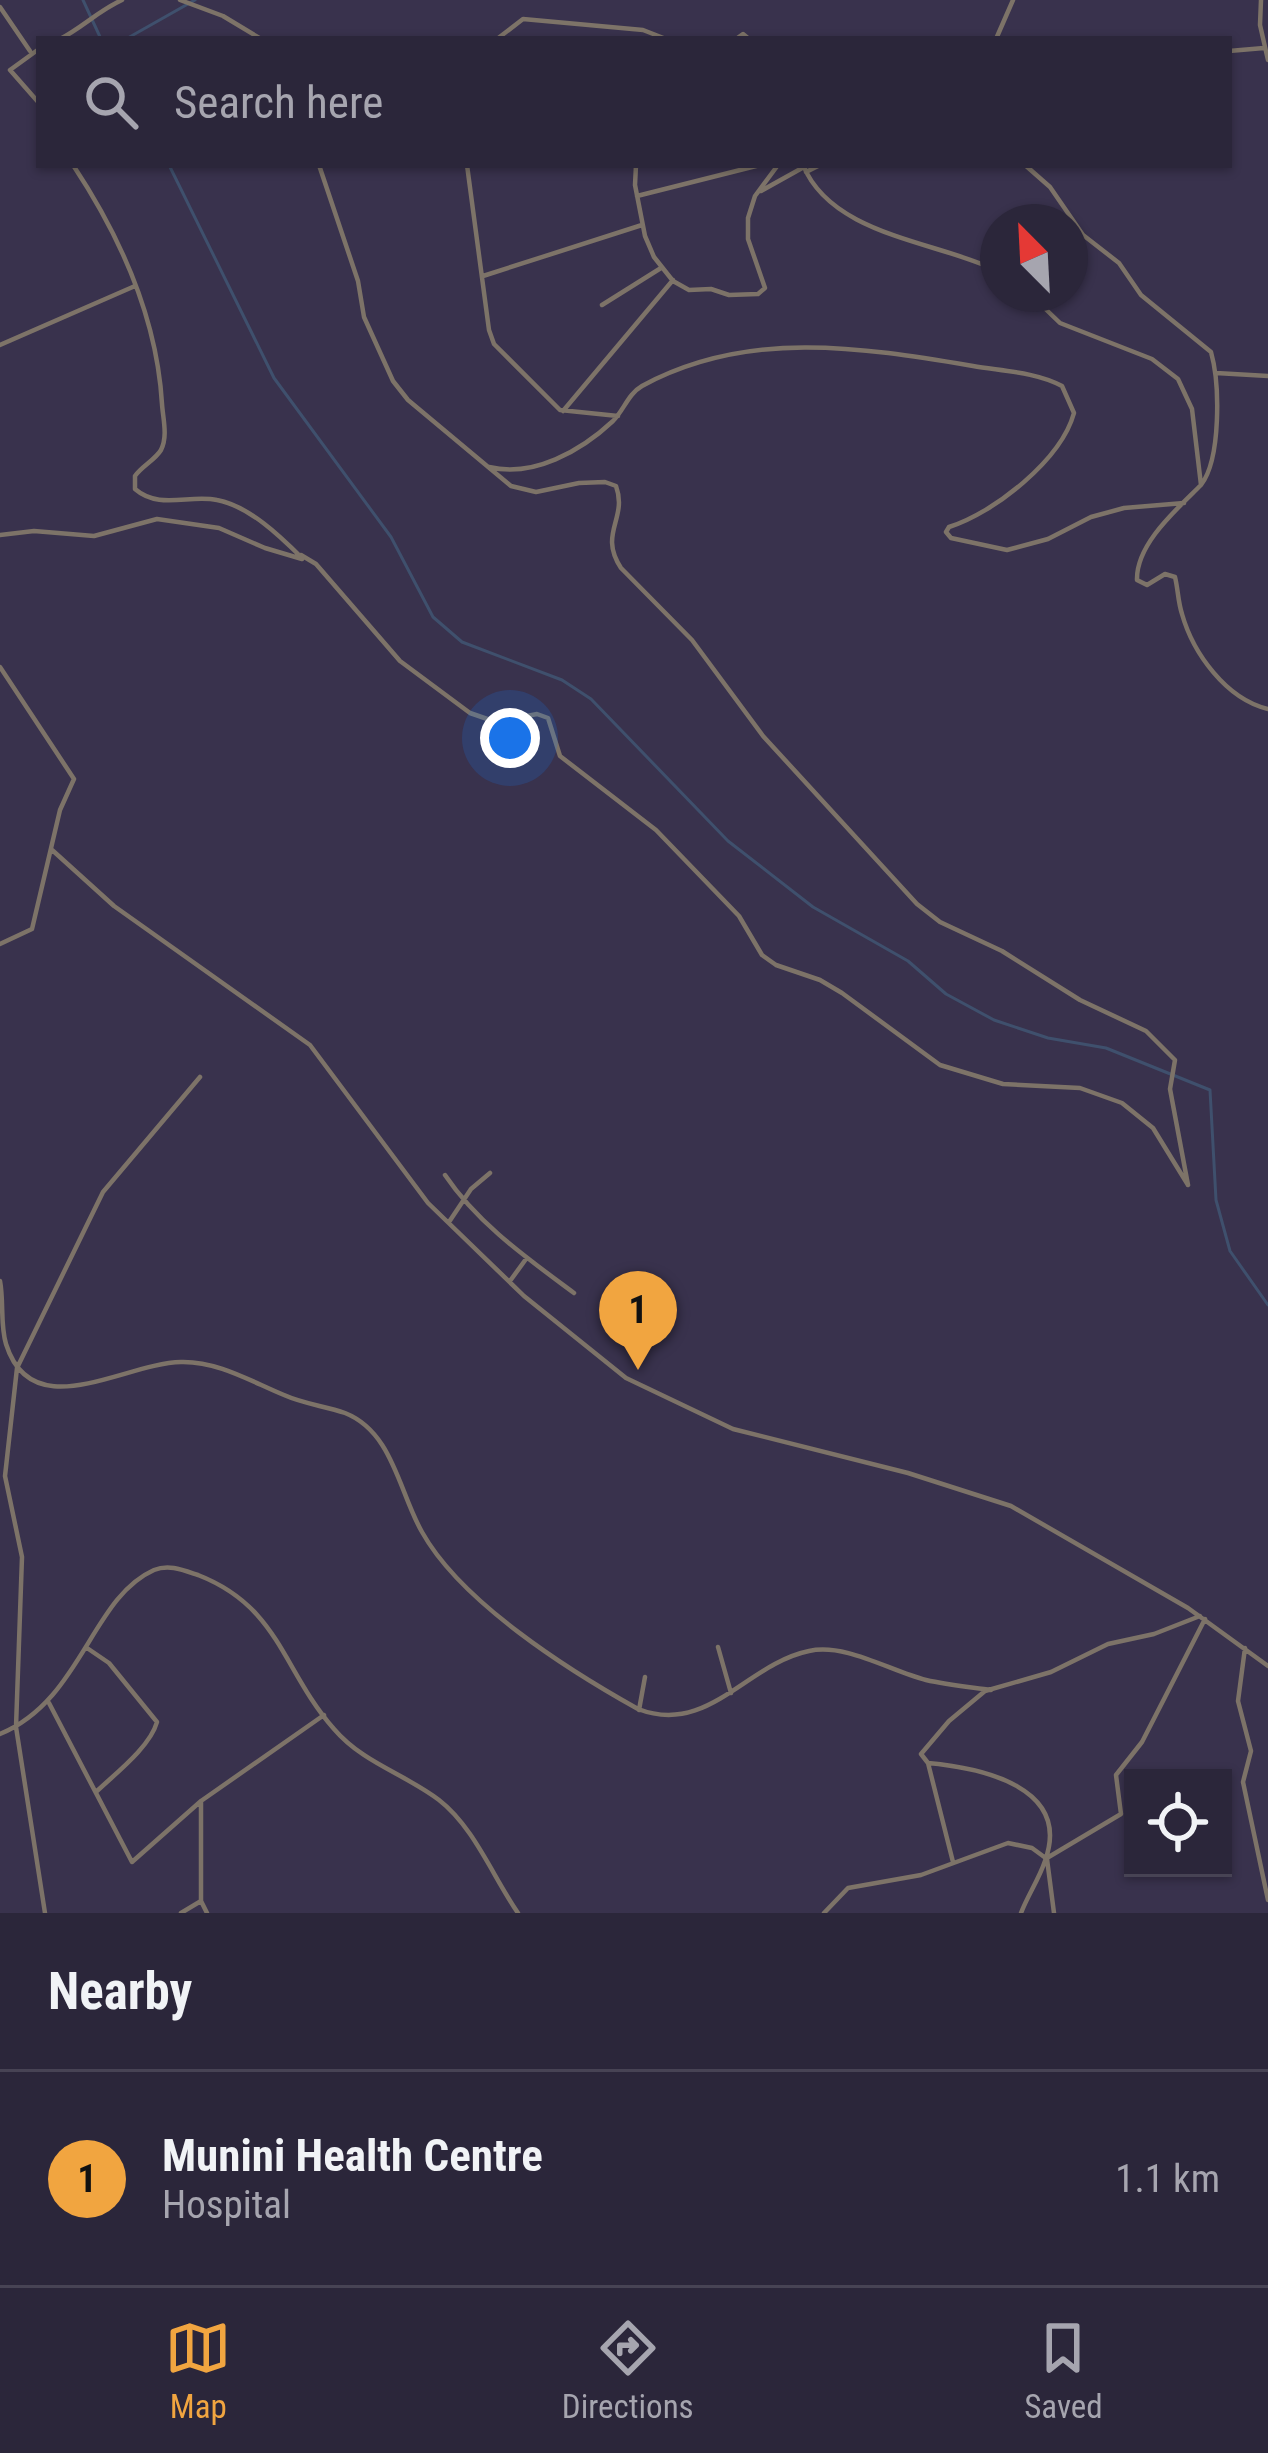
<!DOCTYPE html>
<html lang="en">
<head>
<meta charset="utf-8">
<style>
	:root { --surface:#2b263a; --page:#332e42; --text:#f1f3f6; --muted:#a6a5af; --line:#474354; --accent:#f1a540 }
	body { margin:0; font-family:"Roboto Condensed",sans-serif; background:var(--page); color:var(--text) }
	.controls { position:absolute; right:36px; bottom:36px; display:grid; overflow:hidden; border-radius:0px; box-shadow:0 3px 9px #0004 }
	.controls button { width:108px; height:108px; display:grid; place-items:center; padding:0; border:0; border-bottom:3px solid var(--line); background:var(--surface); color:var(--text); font:60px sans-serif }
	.compass { position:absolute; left:980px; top:204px; width:108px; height:108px; border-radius:50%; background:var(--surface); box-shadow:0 3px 9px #0004; rotate:336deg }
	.you { position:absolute; left:510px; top:738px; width:42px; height:42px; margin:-30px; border:9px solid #fff; border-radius:50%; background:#1a73e8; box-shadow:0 0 0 18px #1a73e833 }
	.badge { display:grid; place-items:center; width:78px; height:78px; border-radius:50%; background:var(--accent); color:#111; font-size:39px; font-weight:700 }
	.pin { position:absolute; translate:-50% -99px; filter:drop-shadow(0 3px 6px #0008) }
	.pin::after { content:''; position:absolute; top:63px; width:42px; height:36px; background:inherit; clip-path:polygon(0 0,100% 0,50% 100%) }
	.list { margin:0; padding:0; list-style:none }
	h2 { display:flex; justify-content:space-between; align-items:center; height:156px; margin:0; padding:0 48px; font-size:51px }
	h2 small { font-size:39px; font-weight:400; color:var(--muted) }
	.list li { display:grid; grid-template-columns:78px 1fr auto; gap:36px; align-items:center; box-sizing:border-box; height:216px; padding:0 48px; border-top:3px solid var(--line) }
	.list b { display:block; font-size:45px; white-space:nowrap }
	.list p { margin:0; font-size:39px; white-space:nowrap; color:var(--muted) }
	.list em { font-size:39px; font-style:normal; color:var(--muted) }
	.icon { flex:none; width:66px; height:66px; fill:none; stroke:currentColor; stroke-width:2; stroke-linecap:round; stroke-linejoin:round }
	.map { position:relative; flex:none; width:1268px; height:1913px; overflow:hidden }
	.search { position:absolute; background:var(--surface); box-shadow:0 3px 9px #0004; left:36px; right:36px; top:36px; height:132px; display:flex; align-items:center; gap:30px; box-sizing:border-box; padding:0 42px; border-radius:0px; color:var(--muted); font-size:45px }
	.sheet { height:372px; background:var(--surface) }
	nav { display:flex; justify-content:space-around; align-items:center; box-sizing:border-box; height:168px; border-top:3px solid var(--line); background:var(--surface); font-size:33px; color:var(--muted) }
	nav a { display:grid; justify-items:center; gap:6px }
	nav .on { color:var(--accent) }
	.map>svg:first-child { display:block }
</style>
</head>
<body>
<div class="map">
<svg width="1268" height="1913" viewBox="0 0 1268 1913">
	<rect width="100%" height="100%" fill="#39324d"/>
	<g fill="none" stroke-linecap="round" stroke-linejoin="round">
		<path stroke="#3f506d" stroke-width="3" d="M83 0 101 39
			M126 39 195 0
			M169 165 274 378 391 537 433 617 462 642 562 680 591 699 728 841 813 907 908 961 946 994 994 1020 1048 1038 1106 1048 1210 1090 1216 1200 1230 1251 1268 1305"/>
		<path stroke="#7d7368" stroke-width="4.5" d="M180 0 223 16 261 39
			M1261 0 1260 25 1268 60
			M0 7 30 51
			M60 39C83 27 98 11 122 0
			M364 39H377
			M497 39 523 19 643 30 666 39
			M736 39 743 34 749 39
			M996 39 1013 0
			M1150 39H1173
			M39 49 10 70 39 103
			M1229 51 1264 48
			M73 165C120 236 157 319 162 404 163 419 168 436 161 450 155 460 142 466 135 476V489C159 510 190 494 217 500 249 506 280 536 302 558
			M319 165 358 281 364 317 393 381 408 400 511 486 536 492 579 483 605 482 616 486C628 519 598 533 621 568L692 640 763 736 917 904 940 922 1002 951 1080 1000 1146 1031 1175 1060 1170 1089 1188 1185
			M467 165 489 330 494 344 560 410 618 416
			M636 165 635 185 645 236 654 257 673 281 689 290 711 289 729 295 758 294 765 288 748 239V218L755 196 778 165
			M803 165C832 236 937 241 998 271
			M1025 165 1050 187 1083 235 1119 263 1141 295 1211 352C1220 384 1221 459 1201 485
			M806 172 820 165
			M761 191 804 167
			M637 196 760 165
			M483 276 642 225
			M1030 294 1060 323 1152 359 1178 379 1192 409 1201 485C1177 509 1136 544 1137 580L1147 585 1165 574 1175 577C1178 589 1178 602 1182 614 1193 653 1226 699 1268 709
			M602 305 661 268
			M0 345 135 286
			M1216 373 1268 376
			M563 411 673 280
			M489 467C533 478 581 451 613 421 624 410 628 394 642 386 747 329 860 347 973 366 1002 371 1036 372 1062 386L1074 413C1061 460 994 513 949 527L946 532 951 538 1007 550 1048 539 1091 517 1124 508 1184 503
			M0 535 34 531 94 536 157 519 219 528 265 548 302 559 301 555 316 564 400 661 470 713 496 722 537 714 548 718 560 756 656 830 739 916 762 955 776 965 820 980 842 993 940 1065 1003 1084 1080 1088 1122 1103 1153 1128 1188 1185
			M0 667 74 779 60 810 32 929 0 944
			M51 849 114 906 310 1045 428 1203 524 1296 626 1378 733 1429 908 1473 1011 1506 1188 1608 1268 1666
			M445 1175C478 1224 527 1258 574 1293
			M449 1222 471 1189 490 1173
			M0 1281C4 1302 0 1324 6 1344 32 1427 124 1363 181 1362 218 1361 252 1382 284 1395 304 1404 325 1406 345 1413 393 1432 399 1492 422 1532 461 1602 568 1670 638 1709 708 1736 746 1664 809 1651 846 1643 890 1671 926 1680 948 1685 970 1687 991 1690
			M510 1281 526 1259
			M718 1647 731 1693
			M87 1648 109 1663 157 1722C150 1747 116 1773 96 1792
			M1245 1648 1238 1701 1251 1751 1243 1782 1268 1900
			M49 1703 132 1862 201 1801
			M639 1710 645 1677
			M0 1734C82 1700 91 1598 154 1570 169 1564 183 1570 198 1575 280 1607 282 1670 334 1729 363 1763 405 1774 439 1800 474 1827 493 1877 518 1913
			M928 1763 953 1862
			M1047 1858 1121 1814 1116 1775 1142 1742 1205 1619
			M201 1901V1801L324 1715
			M45 1913 16 1727 22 1557 5 1476 17 1368 103 1192 200 1077
			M181 1913 201 1901 207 1913
			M824 1913 848 1888 921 1875 1008 1843 1032 1848 1047 1859 1054 1913
			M1021 1913C1028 1895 1039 1879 1045 1861 1072 1787 982 1768 928 1763L921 1754 949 1721 985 1691 1051 1672 1108 1644 1154 1634 1200 1616"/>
	</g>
</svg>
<div class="controls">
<button><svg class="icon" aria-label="locate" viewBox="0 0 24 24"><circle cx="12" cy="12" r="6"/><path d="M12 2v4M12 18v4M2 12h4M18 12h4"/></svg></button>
</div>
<svg class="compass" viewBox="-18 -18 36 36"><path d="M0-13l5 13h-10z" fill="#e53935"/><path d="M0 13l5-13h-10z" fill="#a6a5af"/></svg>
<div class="you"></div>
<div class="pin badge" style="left:638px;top:1370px">1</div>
<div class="search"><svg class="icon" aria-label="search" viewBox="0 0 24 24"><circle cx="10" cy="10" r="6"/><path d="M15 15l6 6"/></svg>Search here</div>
</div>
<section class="sheet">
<h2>Nearby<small></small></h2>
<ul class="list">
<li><span class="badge">1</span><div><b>Munini Health Centre</b><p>Hospital</p></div><em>1.1 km</em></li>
</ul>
</section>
<nav>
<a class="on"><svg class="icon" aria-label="map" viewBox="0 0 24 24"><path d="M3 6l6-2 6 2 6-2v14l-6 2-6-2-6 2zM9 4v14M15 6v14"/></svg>Map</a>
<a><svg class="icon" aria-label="directions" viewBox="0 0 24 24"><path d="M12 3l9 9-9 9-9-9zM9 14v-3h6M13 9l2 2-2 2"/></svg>Directions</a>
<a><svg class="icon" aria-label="saved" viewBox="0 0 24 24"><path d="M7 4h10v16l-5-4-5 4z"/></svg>Saved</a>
</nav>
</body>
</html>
